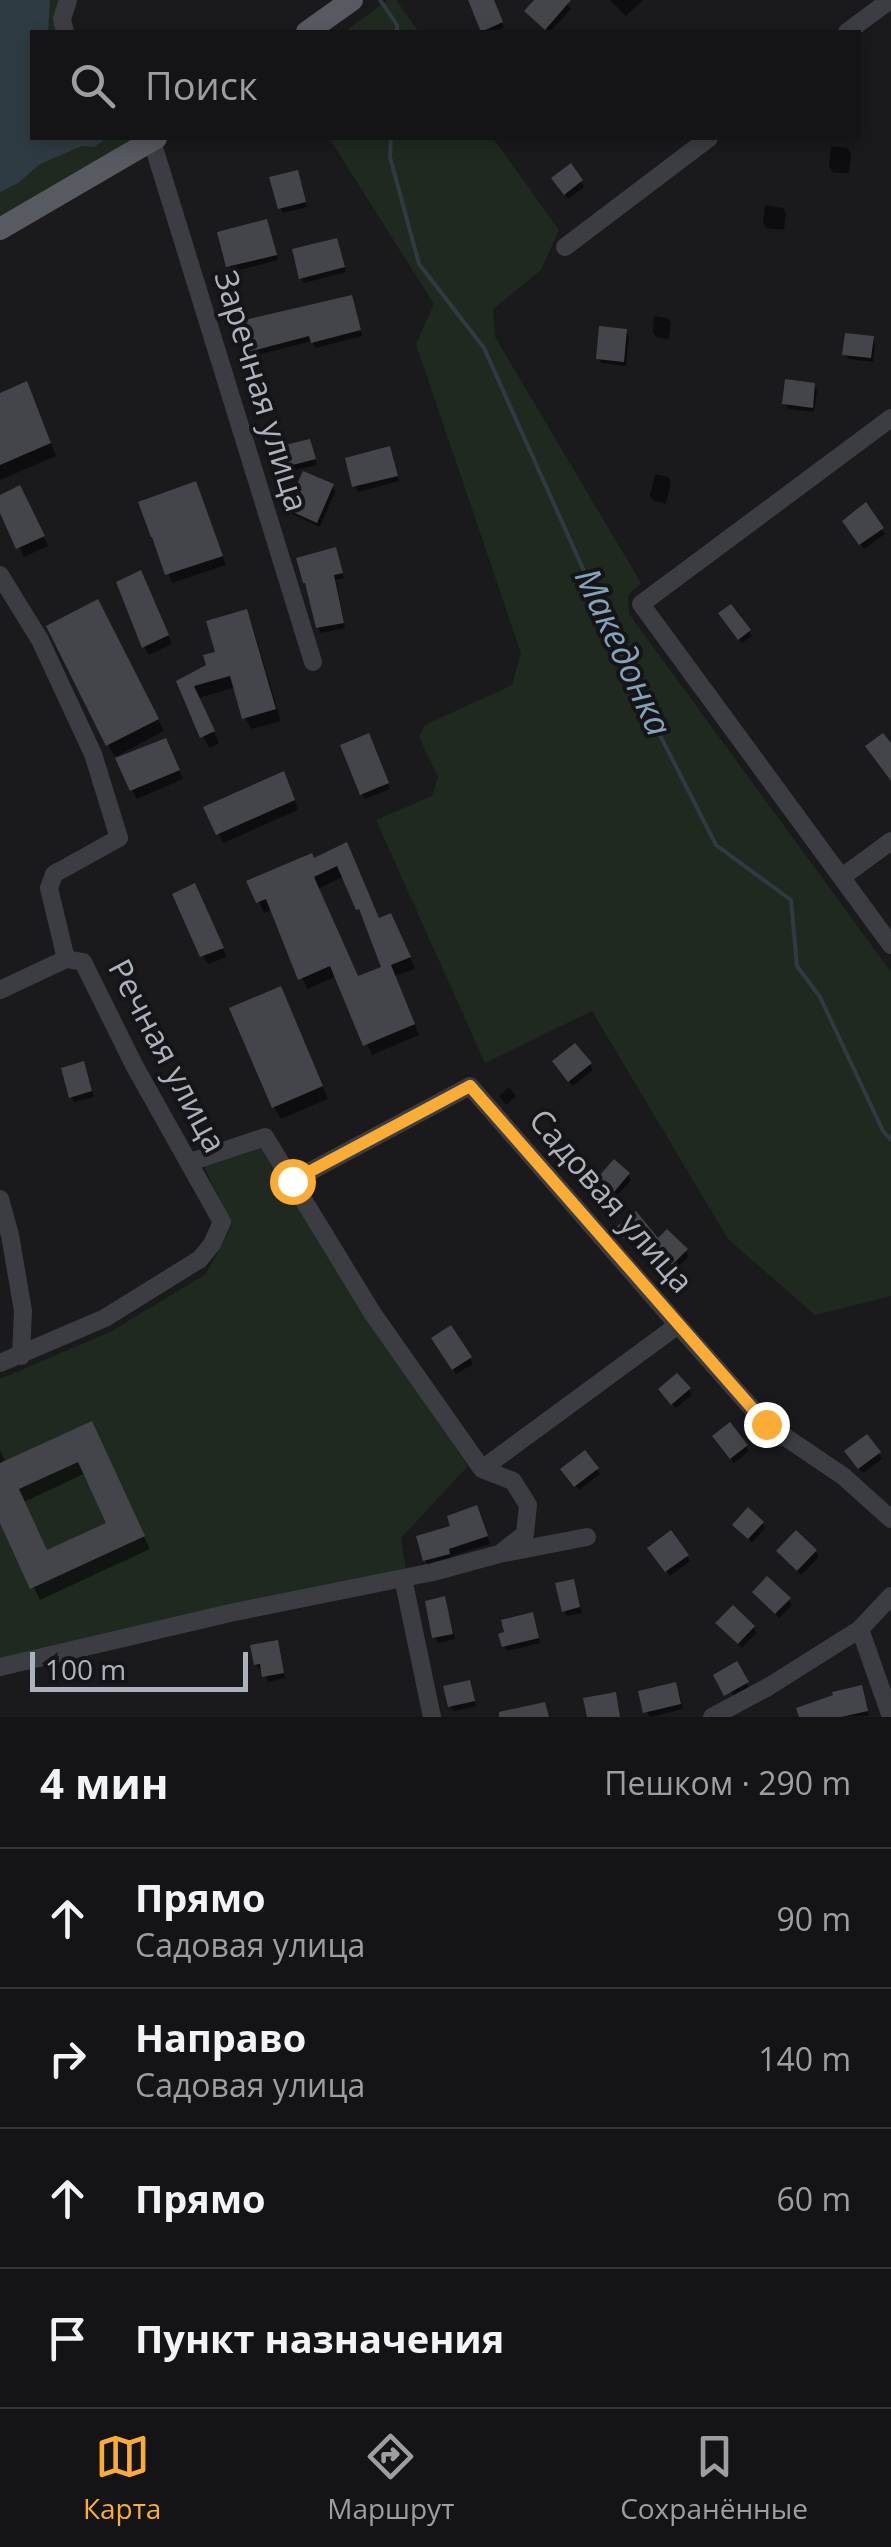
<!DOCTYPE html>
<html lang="ru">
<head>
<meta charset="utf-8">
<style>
	:root { --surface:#141416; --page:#212123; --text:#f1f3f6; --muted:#9d9ea1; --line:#333335; --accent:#fbac34 }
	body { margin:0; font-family:"Open Sans",sans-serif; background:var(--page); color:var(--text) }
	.scale { position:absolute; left:30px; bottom:25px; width:218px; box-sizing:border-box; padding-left:10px; border:5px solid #acb2bd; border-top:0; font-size:28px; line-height:35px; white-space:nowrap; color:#acb2bd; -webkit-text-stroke:8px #151518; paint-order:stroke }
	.stop { position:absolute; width:30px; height:30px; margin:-22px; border:8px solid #fbac34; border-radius:50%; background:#fff }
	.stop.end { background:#fbac34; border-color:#fff; box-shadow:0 2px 10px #0008 }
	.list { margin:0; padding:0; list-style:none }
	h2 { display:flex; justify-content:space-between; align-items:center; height:130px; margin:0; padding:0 40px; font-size:42px }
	h2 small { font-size:32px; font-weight:400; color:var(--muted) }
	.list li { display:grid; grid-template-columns:65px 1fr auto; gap:30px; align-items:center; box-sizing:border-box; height:140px; padding:0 40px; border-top:2px solid var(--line) }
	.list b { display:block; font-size:38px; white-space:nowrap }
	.list p { margin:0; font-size:32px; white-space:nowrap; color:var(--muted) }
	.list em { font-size:32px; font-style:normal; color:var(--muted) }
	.icon { flex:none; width:55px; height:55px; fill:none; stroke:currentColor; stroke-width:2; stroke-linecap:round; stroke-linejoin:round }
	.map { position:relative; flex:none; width:891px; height:1717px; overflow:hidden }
	.search { position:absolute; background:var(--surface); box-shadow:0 5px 15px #0003; left:30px; right:30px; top:30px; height:110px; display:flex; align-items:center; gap:25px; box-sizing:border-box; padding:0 35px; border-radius:0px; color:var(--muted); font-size:38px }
	.sheet { height:690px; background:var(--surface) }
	nav { display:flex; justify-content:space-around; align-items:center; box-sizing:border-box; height:140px; border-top:2px solid var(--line); background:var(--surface); font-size:28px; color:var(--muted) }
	nav a { display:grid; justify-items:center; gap:5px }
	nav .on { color:var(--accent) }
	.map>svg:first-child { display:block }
</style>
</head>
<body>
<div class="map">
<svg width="891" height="1717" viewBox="0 0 891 1717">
	<rect width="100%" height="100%" fill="#1a1a1d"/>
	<path fill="#202920" d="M0 0H59L58 32H32V138H142L0 218Z
		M388 0H396L419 32H344Z
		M329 138H493L559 230 541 270 493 309 495 337 641 583 628 595 629 614 891 972V1296L815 1315 728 1239 592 1011 485 1063 376 820 432 796 438 777 419 737 425 725 512 685 521 653 416 344 434 304Z
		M261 1147 342 1279 468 1466 401 1538 406 1570 0 1658V1379L110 1332 206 1274 232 1226 204 1166Z"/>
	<path fill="#2f3b42" d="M0 0H50L48 32H32V138H104L103 141 94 147 82 146 40 164 18 183 0 192Z"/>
	<path fill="#0007" fill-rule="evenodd" d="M471 0H493L504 28 493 32H485Z
		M537 0H564L571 9 550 32 531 17Z
		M610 0H643L626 16Z
		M831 146 848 148 851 154 849 174 832 172 829 166Z
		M570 167 584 187 568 199 557 184Z
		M299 178 307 207 283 213 280 208Z
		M765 205 783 208 786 213 784 230 766 228 763 223Z
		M269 227 278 260 232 272 220 233Z
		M339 246 346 272 304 283 301 278Z
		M354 303 362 336 316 348 312 341 249 357 246 352Z
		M654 316 668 318 671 323 669 339 656 337 653 332Z
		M626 331 629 337 626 366 601 363 598 358Z
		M872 338 875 344 873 362 848 359 845 354Z
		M814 385 817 391 814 412 788 409 785 404Z
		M0 395 33 396 56 456 0 480Z
		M312 447 317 465 283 473 280 468Z
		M392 454 399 481 358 492 355 486Z
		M655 474 668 477 671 482 666 504 654 501 650 496Z
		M195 484 226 565 172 583 158 545Z
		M332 486 335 492 320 527 292 514 289 509Z
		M24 497 48 546 24 557 0 507V498Z
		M866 506 885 534 864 549 848 527Z
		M338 556 344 578 336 580 345 628 321 633 318 627Z
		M145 581 172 644 149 655 144 647Z
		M246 612 252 624 281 721 251 729 245 718 236 687 199 698 219 743 209 748 179 682 209 666Z
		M103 615 164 731 115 757 108 745Z
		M724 619 749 631 752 636 742 643Z
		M371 742 390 789 365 799 362 794Z
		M170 750 183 779 137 799 132 790Z
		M288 782 298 810 223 843 207 808Z
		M346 845 380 921 397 927 415 969 395 976 419 1035 372 1055 337 976 307 989 273 909 264 913 250 882 314 861ZM344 876 385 968 358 979 318 889Z
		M199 895 227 957 208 964 203 956Z
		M287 1001 328 1099 281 1119 274 1107Z
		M590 1065 593 1070 573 1086 558 1067Z
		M86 1070 94 1097 74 1102 71 1097Z
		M509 1087 516 1096 506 1105 499 1096Z
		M628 1175 631 1180 618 1195 604 1183Z
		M635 1215 658 1242 686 1251 689 1256 676 1269 643 1237 631 1246 622 1234Z
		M450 1328 473 1364 456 1374 434 1339Z
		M689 1390 692 1395 676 1408 664 1395Z
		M97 1436 150 1549 40 1600 0 1517V1450L6 1463ZM86 1473 109 1524 47 1553 24 1502Z
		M867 1437 882 1459 863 1473 850 1457Z
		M718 1442 746 1446 749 1451 734 1463Z
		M597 1469 600 1474 579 1490 566 1475Z
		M480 1516 490 1544 451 1556 452 1562 430 1568 425 1560Z
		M762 1523 765 1528 752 1543 735 1525Z
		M816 1552 819 1557 801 1575 782 1557Z
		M654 1553 687 1556 690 1561 670 1576Z
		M573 1582 582 1613 567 1616 564 1611Z
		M758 1597 789 1600 792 1605 779 1618Z
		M444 1599 455 1639 438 1643 435 1637Z
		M535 1620 540 1643 507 1651 504 1646Z
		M753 1627 756 1633 742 1648 722 1628Z
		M277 1643 285 1678 268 1682 263 1669H259L256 1664Z
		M736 1665 749 1688 734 1697 724 1672Z
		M471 1688 476 1706 454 1711 451 1706Z
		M678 1690 683 1709 650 1717 647 1712Z
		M863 1693 869 1716 801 1717Z"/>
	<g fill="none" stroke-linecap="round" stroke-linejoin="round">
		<path stroke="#2f3b42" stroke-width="4" d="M380 0 397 25V32
			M391 138 390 157 419 264 484 348 640 696 716 845 791 900 797 966 820 997 883 1131 891 1140"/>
	</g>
	<path fill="#44454a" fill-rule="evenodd" d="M468 0H494L503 22 481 32Z
		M534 0H571L545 30 524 11Z
		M571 163 583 180 564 195 551 178Z
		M298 170 306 202 278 209 269 177Z
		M267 219 277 255 226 267 217 232Z
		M337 238 345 267 299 279 292 249Z
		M352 295 361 330 311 343 309 336 244 353 236 322Z
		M599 326 627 329 624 362 596 359Z
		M845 333 874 336 871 358 842 355Z
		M785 379 815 383 813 408 782 404Z
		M27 381 51 443 0 465V393Z
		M310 439 316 459 277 469 272 448Z
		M390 446 398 476 352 487 345 458Z
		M303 471 334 484 317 523 286 509Z
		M196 481 223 556 165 575 152 537H151L138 502Z
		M20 485 45 536 16 549 0 513V495Z
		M866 502 884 528 859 545 842 521Z
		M336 547 343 573 334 575 344 623 316 628 305 583H303L296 558Z
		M141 570 169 635 142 648 116 582Z
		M98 599 159 719 106 746 46 626Z
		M731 604 751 630 738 640 718 613Z
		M247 609 276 709 242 719 230 676 194 686 215 731 200 738 176 681 206 665 203 655 215 652 206 621Z
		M369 733 389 783 360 795 340 745Z
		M883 733 891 743V781L865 746Z
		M166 738 180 770 130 791 115 758Z
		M284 771 295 800 216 835 203 807Z
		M347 842 379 918 391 913 411 957 391 965 415 1024 363 1046 330 966 298 980 266 899 256 903 246 881 312 853 314 858ZM337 866 356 910 359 909 381 967 358 976 314 877Z
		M195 883 224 948 200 957 172 894Z
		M281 986 323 1086 272 1108 229 1008Z
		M575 1043 592 1063 568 1082 552 1061Z
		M84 1061 92 1091 69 1098 61 1068Z
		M614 1159 630 1173 614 1192 598 1177Z
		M636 1211 658 1238 667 1229 688 1249 672 1265 638 1233 627 1242 615 1228Z
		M451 1325 472 1357 452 1370 431 1338Z
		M677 1373 691 1388 671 1405 658 1389Z
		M92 1421 145 1536 30 1589 0 1523V1463ZM78 1462 106 1523 47 1550 19 1489Z
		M730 1422 748 1445 730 1459 712 1436Z
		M867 1434 881 1452 858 1469 844 1451Z
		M585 1450 599 1468 574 1487 560 1469Z
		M477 1505 488 1536 449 1549 450 1554 423 1561 416 1536 450 1526 447 1516Z
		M748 1507 764 1522 748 1539 732 1525Z
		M671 1530 689 1555 665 1572 647 1548Z
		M796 1530 817 1550 797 1571 776 1551Z
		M767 1576 791 1598 775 1614 752 1592Z
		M574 1579 580 1607 562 1612 555 1583Z
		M445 1596 453 1634 432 1638 425 1601Z
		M733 1605 755 1626 738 1644 715 1623Z
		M533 1612 539 1638 502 1647 498 1634 504 1632 501 1620Z
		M278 1640 284 1673 262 1677 260 1664 254 1665 250 1645Z
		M737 1661 749 1682 724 1696 713 1675Z
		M470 1680 475 1701 448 1707 443 1686Z
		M676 1682 681 1704 643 1713 638 1691Z
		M862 1685 868 1711 841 1717H799L796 1708 833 1695 832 1692Z
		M616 1692 620 1717H587L583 1698Z
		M545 1702 549 1717H499V1712Z"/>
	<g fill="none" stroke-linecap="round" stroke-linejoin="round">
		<path stroke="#3b3d42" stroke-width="18" d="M65 32 62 19 68 0
			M847 32 890 0
			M151 138 313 662
			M565 247 709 138
			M891 418 641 604 891 945
			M0 575 40 640 93 754 119 838 54 874 49 888 66 959 83 962 134 1065 222 1222 212 1244 200 1259 105 1318 0 1363
			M842 877 891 841
			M0 990 66 959
			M190 1162 265 1137 373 1314 482 1469 513 1481 528 1505 525 1534 503 1551
			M292 1181 470 1086 678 1325 482 1469
			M0 1199 10 1235 23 1311 21 1356
			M678 1325 766 1424 843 1476 891 1519
			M403 1578 432 1717
			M860 1629 891 1717
			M0 1667 230 1613 433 1572 499 1554 587 1537
			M712 1717 768 1687 860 1629 891 1596"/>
		<path stroke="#575a61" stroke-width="22" d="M307 32 352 0
			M0 229 156 138"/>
	</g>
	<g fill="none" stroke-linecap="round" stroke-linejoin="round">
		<path stroke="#fbac34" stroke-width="12" d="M292 1181 470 1086 766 1424"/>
	</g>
	<g text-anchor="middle" stroke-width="8" stroke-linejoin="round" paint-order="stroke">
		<g font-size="32" fill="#acb2bd" stroke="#151518">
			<text transform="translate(261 391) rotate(73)" y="11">Заречная улица</text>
			<text transform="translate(167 1056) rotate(62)" y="11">Речная улица</text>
			<text transform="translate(611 1201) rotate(49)" y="11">Садовая улица</text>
		</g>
		<g font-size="35" font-style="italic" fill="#82a3b9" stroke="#151518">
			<text transform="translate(623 652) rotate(65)" y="12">Македонка</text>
		</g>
	</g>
</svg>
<div class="scale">100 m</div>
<div class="stop" style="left:292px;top:1181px"></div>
<div class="stop end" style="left:766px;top:1424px"></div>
<div class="search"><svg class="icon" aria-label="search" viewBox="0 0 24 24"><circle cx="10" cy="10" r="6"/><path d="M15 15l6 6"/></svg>Поиск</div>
</div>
<section class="sheet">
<h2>4 мин<small>Пешком · 290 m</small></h2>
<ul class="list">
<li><svg class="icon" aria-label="ahead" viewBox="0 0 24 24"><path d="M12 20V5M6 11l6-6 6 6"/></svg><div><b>Прямо</b><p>Садовая улица</p></div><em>90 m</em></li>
<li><svg class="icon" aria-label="right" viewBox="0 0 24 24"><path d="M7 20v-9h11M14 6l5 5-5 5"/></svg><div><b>Направо</b><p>Садовая улица</p></div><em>140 m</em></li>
<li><svg class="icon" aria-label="ahead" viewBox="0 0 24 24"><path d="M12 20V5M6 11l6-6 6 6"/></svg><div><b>Прямо</b></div><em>60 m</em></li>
<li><svg class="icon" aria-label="arrive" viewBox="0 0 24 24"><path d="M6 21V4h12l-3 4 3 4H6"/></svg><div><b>Пункт назначения</b></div></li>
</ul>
</section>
<nav>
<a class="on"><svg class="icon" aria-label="map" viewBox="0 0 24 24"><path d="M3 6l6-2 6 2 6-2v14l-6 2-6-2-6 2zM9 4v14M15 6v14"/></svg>Карта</a>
<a><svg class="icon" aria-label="directions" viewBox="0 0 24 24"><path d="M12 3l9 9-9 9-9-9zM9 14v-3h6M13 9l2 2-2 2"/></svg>Маршрут</a>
<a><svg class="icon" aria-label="saved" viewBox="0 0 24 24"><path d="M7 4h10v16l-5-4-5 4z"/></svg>Сохранённые</a>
</nav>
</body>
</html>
